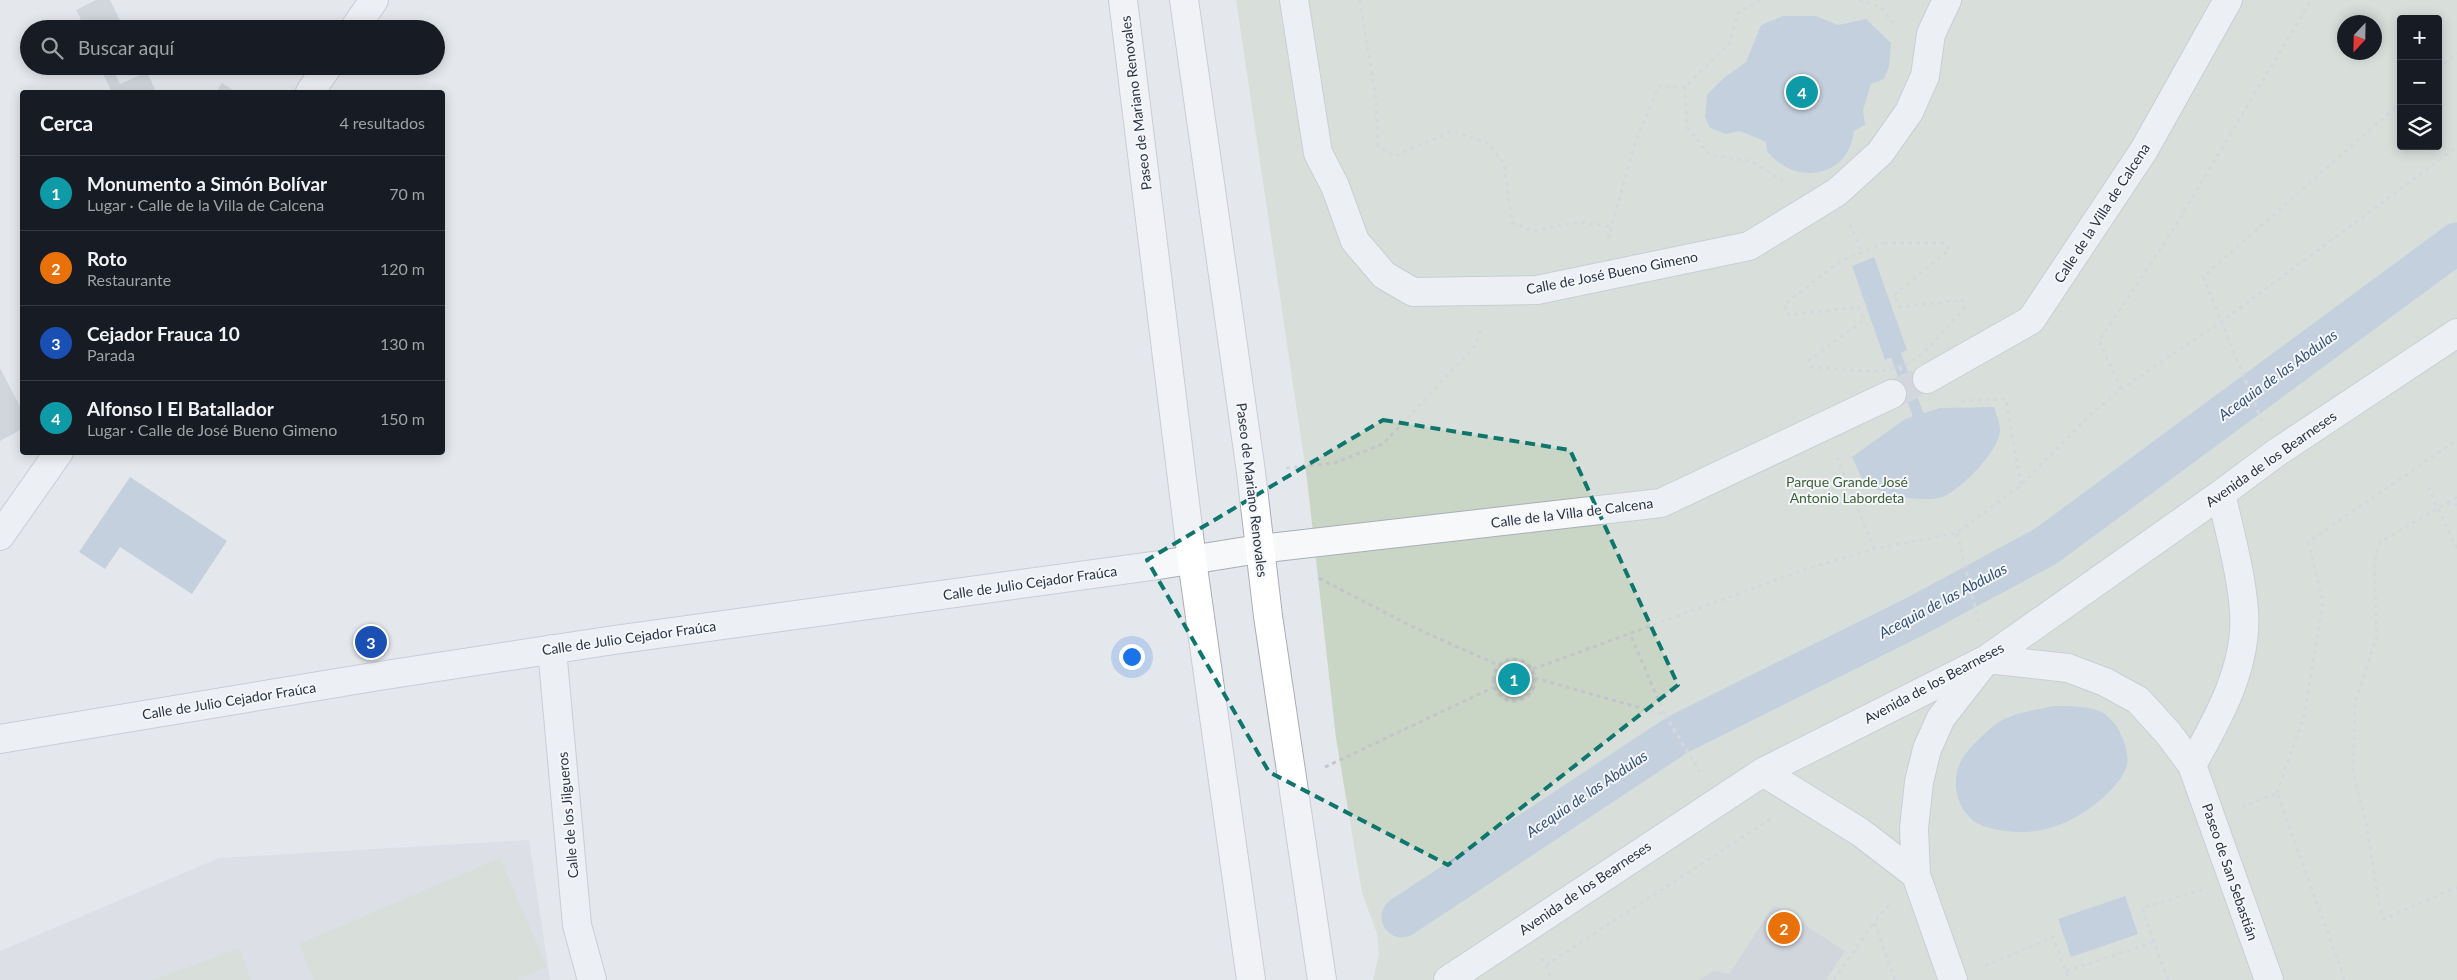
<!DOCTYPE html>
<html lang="es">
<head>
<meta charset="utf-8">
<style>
	:root { --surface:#171b24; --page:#20242c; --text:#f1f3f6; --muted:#9ea1a6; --line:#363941; --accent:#d1495b }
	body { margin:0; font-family:Lato,sans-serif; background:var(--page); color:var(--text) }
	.controls { position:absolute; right:15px; top:15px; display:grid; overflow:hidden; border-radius:5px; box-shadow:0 2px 12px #0003 }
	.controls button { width:45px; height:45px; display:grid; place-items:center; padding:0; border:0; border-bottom:1px solid var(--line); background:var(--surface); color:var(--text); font:25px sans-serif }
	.compass { position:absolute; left:2337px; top:15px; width:45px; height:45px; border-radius:50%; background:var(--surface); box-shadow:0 2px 12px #0003; rotate:202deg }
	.you { position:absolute; left:1131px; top:656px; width:18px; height:18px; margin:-12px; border:4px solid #fff; border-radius:50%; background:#1a73e8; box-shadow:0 0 0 8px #1a73e833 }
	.badge { display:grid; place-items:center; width:32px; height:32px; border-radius:50%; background:var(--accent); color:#fff; font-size:16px; font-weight:700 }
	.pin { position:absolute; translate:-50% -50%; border:2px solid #fff; box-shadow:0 1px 5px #0006 }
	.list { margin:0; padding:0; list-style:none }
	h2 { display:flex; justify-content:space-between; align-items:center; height:65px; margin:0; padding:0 20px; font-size:21px }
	h2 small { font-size:16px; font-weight:400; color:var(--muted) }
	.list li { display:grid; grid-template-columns:32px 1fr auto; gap:15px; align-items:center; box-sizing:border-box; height:75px; padding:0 20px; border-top:1px solid var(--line) }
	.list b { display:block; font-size:19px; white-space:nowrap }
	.list p { margin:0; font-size:16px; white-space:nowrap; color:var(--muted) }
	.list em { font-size:16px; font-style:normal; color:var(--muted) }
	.icon { flex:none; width:28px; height:28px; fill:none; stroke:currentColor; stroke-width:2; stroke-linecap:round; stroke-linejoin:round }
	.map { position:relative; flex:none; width:2457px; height:980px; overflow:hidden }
	.search { position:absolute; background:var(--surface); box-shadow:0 2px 12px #0003; left:20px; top:20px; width:425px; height:55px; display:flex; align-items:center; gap:12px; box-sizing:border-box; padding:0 18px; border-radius:28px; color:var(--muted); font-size:19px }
	.panel { position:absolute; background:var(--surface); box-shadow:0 2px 12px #0003; left:20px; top:90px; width:425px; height:365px; border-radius:5px }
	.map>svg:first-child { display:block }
</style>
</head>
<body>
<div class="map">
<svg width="2457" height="980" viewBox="0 0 2457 980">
	<rect width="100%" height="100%" fill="#e4e7ec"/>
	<path fill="#d2d6de" d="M529 840 550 980H0V951L219 858Z"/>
	<path fill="#c9d6c5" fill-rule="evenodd" d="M1236 0H2457V980H1373L1379 954 1377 934 1362 893 1336 738 1307 479ZM2401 19H2438V146H2401ZM2344 22H2374V52H2344Z
		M500 858 547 967 516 980H314L299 944Z
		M239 948 251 980H153L159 978Z"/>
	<path fill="#9fb4cc" d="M1783 16H1816L1838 25 1866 19 1891 43 1889 67 1884 79 1871 84 1863 110 1865 125 1854 131C1849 179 1794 186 1767 151L1766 142 1740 131 1726 134 1710 128 1705 117 1707 95 1725 77 1746 62 1761 25Z
		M1874 257 1907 350 1885 360 1852 266Z
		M1994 407C1996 414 2000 423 2000 430 2000 450 1963 487 1945 496 1927 504 1877 496 1864 481 1859 475 1856 464 1852 457L1905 419 1940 408Z
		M130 477 227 541 192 594 120 547 105 569 79 552Z
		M2054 706C2069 706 2085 706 2099 711 2109 715 2118 726 2121 735 2125 743 2129 756 2127 765 2124 776 2116 785 2108 793 2081 819 2045 837 2005 831 1994 829 1979 827 1970 818 1955 803 1951 778 1962 759 1969 747 1985 733 1996 724 2011 713 2036 710 2054 706Z
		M2125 896 2138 934 2071 957 2058 919Z"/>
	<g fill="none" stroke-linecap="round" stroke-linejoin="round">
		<path stroke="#9fb4cc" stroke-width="11" d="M1891 342 1923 428"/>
		<path stroke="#9fb4cc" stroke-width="41" d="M1402 917 1677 735 1916 616 2046 546 2457 243"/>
	</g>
	<path fill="#bbc0ca" d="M96 0H110L124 29H80L77 22 81 19 76 10Z
		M99 66H118L113 69 120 84 147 72 156 92H112Z
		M222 83 233 90 231 92H216Z
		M0 368 22 410V429L0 441Z
		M1774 905 1845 951 1826 980H1698L1714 971 1729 974Z"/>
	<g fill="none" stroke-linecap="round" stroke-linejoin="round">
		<path stroke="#bfc3cb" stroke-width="28" stroke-dasharray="28 14" stroke-linecap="butt" d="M1892 394 1927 379"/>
		<g stroke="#a9aeb7" stroke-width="30">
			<path id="street" d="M1294 0 1318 153 1335 186 1355 241 1384 275 1413 292 1537 290 1749 246 1837 192 1880 153 1909 112 1925 76 1931 34 1947 0
				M354 29 374 0
				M310 92 328 66
				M1927 379 2031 320 2144 150 2228 0
				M0 536 59 452
				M552 649 577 925 592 980
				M0 739 379 676 614 640 1159 565 1259 549 1661 503 1892 394
				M2192 765C2218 719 2248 666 2244 611 2241 572 2230 533 2221 494
				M1763 772 1860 832 1916 875
				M1448 980 1763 772 1987 659 2221 494 2276 453 2457 333
				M1953 980 1916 875 1914 828 1919 782 1927 749 1941 718 1987 659 2068 668 2105 682 2138 700 2168 733 2192 765 2269 980"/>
		</g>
		<g stroke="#a9aeb7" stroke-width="30">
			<path id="secondary" d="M1123 0 1192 560 1251 980
				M1184 0 1251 472 1268 616 1322 980"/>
		</g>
		<path stroke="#c2c5cb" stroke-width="3" stroke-dasharray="4 4" stroke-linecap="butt" d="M1360 0 1376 99 1378 146 1395 156 1452 131 1488 143 1504 164 1512 222 1532 231 1580 222 1612 227
			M1761 0 1738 13 1729 44 1685 87 1687 127 1710 155 1750 161 1787 183
			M1859 0 1881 7 1896 27
			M2438 69 2457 53
			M1850 224 1861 251
			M1608 239 1636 140 1659 86 1685 87
			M1884 243H1945L1949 250 1894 295 1899 307 1962 300 1965 307C1948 325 1924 359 1900 367 1877 375 1837 368 1812 367L1809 360 1864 320 1858 307 1789 315 1784 305 1840 261Z
			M2121 389 2099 341 2171 233 2311 0
			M1961 401 2006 399 2021 485
			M2262 421 2203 277 2401 102
			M1837 457 1874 549
			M1286 468 1334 463 1383 444 1475 346 1482 326
			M2428 487 2457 549
			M2457 497 2380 542 2374 563 2377 636 2355 702 2353 773 2366 822 2378 899 2384 919 2457 887
			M2447 503 2457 505
			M1957 533 1979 623
			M1319 578 1411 626 1498 665
			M1493 680a21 21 0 1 1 42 0a21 21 0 1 1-42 0Z
			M1533 669 1803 570 1874 549 1957 533 2021 485 2090 415 2121 389 2221 322 2457 147
			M1535 678 1665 715 1630 634
			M1665 715 1700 772
			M1325 767 1494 687
			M2277 793 2304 716 2323 602 2308 542 2457 440
			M2242 807 2277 793 2345 980
			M1889 905 1874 922 1895 980
			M1542 958 1552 980
			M1546 965 1772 818
			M1985 966 2053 937 2069 980
			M2066 971 2155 942
			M1834 980 1874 922
			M2168 980 2142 908 2202 890"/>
		<use href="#street" stroke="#f7f8fa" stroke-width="28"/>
		<use href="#secondary" stroke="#fff" stroke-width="28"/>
		<path stroke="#c2c5cb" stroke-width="3" stroke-dasharray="4 4" stroke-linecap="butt" d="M1900 367 1913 405"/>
	</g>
	<path d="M0 0H2457V980H0ZM1383 420 1570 450 1678 685 1448 865 1269 772 1147 560Z" fill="#e4e7ec" fill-opacity=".55" fill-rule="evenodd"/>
	<path fill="none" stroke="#0f766e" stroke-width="4" stroke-dasharray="10 6" stroke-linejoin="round" d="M1383 420 1570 450 1678 685 1448 865 1269 772 1147 560Z"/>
	<g text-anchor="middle" stroke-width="4" stroke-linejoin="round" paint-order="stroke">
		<g font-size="14" fill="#2b3445" stroke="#f4f6f9">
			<text transform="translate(1136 103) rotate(-97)" y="5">Paseo de Mariano Renovales</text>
			<text transform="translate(2102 213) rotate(-57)" y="5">Calle de la Villa de Calcena</text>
			<text transform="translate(1612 273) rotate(-11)" y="5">Calle de José Bueno Gimeno</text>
			<text transform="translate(2271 459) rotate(-35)" y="5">Avenida de los Bearneses</text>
			<text transform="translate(1252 490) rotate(83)" y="5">Paseo de Mariano Renovales</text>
			<text transform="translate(1572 513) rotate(-7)" y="5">Calle de la Villa de Calcena</text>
			<text transform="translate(1030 583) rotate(-8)" y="5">Calle de Julio Cejador Fraúca</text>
			<text transform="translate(629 638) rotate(-8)" y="5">Calle de Julio Cejador Fraúca</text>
			<text transform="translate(1934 683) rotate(-28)" y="5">Avenida de los Bearneses</text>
			<text transform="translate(229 701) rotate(-9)" y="5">Calle de Julio Cejador Fraúca</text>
			<text transform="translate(568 815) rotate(-95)" y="5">Calle de los Jilgueros</text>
			<text transform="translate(2230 872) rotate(71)" y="5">Paseo de San Sebastián</text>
			<text transform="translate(1585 888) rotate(-34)" y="5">Avenida de los Bearneses</text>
		</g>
		<g font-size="14" fill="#3f6138" stroke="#f4f6f9">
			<text x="1847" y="487">Parque Grande José<tspan x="1847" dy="16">Antonio Labordeta</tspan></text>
		</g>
		<g font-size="15" font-style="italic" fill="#34527a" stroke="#f4f6f9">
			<text transform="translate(2278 375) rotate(-36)" y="5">Acequia de las Abdulas</text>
			<text transform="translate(1943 601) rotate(-28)" y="5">Acequia de las Abdulas</text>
			<text transform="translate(1587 794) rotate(-34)" y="5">Acequia de las Abdulas</text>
		</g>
	</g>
</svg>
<div class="controls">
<button>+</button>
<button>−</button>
<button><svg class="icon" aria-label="layers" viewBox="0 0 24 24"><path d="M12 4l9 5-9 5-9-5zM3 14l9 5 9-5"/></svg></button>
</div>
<svg class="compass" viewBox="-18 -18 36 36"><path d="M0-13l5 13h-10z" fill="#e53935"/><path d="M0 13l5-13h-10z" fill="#9ea1a6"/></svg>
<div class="you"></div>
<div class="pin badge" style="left:1514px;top:679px;background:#0f9aa8">1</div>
<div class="pin badge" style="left:1784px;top:928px;background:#e8710a">2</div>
<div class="pin badge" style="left:371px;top:642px;background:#1a4fb4">3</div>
<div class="pin badge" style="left:1802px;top:92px;background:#0f9aa8">4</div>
<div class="search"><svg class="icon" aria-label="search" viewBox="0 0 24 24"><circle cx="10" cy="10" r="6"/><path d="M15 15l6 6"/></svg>Buscar aquí</div>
<section class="panel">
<h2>Cerca<small>4 resultados</small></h2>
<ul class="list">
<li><span class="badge" style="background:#0f9aa8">1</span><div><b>Monumento a Simón Bolívar</b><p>Lugar · Calle de la Villa de Calcena</p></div><em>70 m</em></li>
<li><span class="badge" style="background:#e8710a">2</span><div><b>Roto</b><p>Restaurante</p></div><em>120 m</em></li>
<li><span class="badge" style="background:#1a4fb4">3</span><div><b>Cejador Frauca 10</b><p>Parada</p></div><em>130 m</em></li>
<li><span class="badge" style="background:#0f9aa8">4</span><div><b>Alfonso I El Batallador</b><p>Lugar · Calle de José Bueno Gimeno</p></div><em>150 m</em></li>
</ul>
</section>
</div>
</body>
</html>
